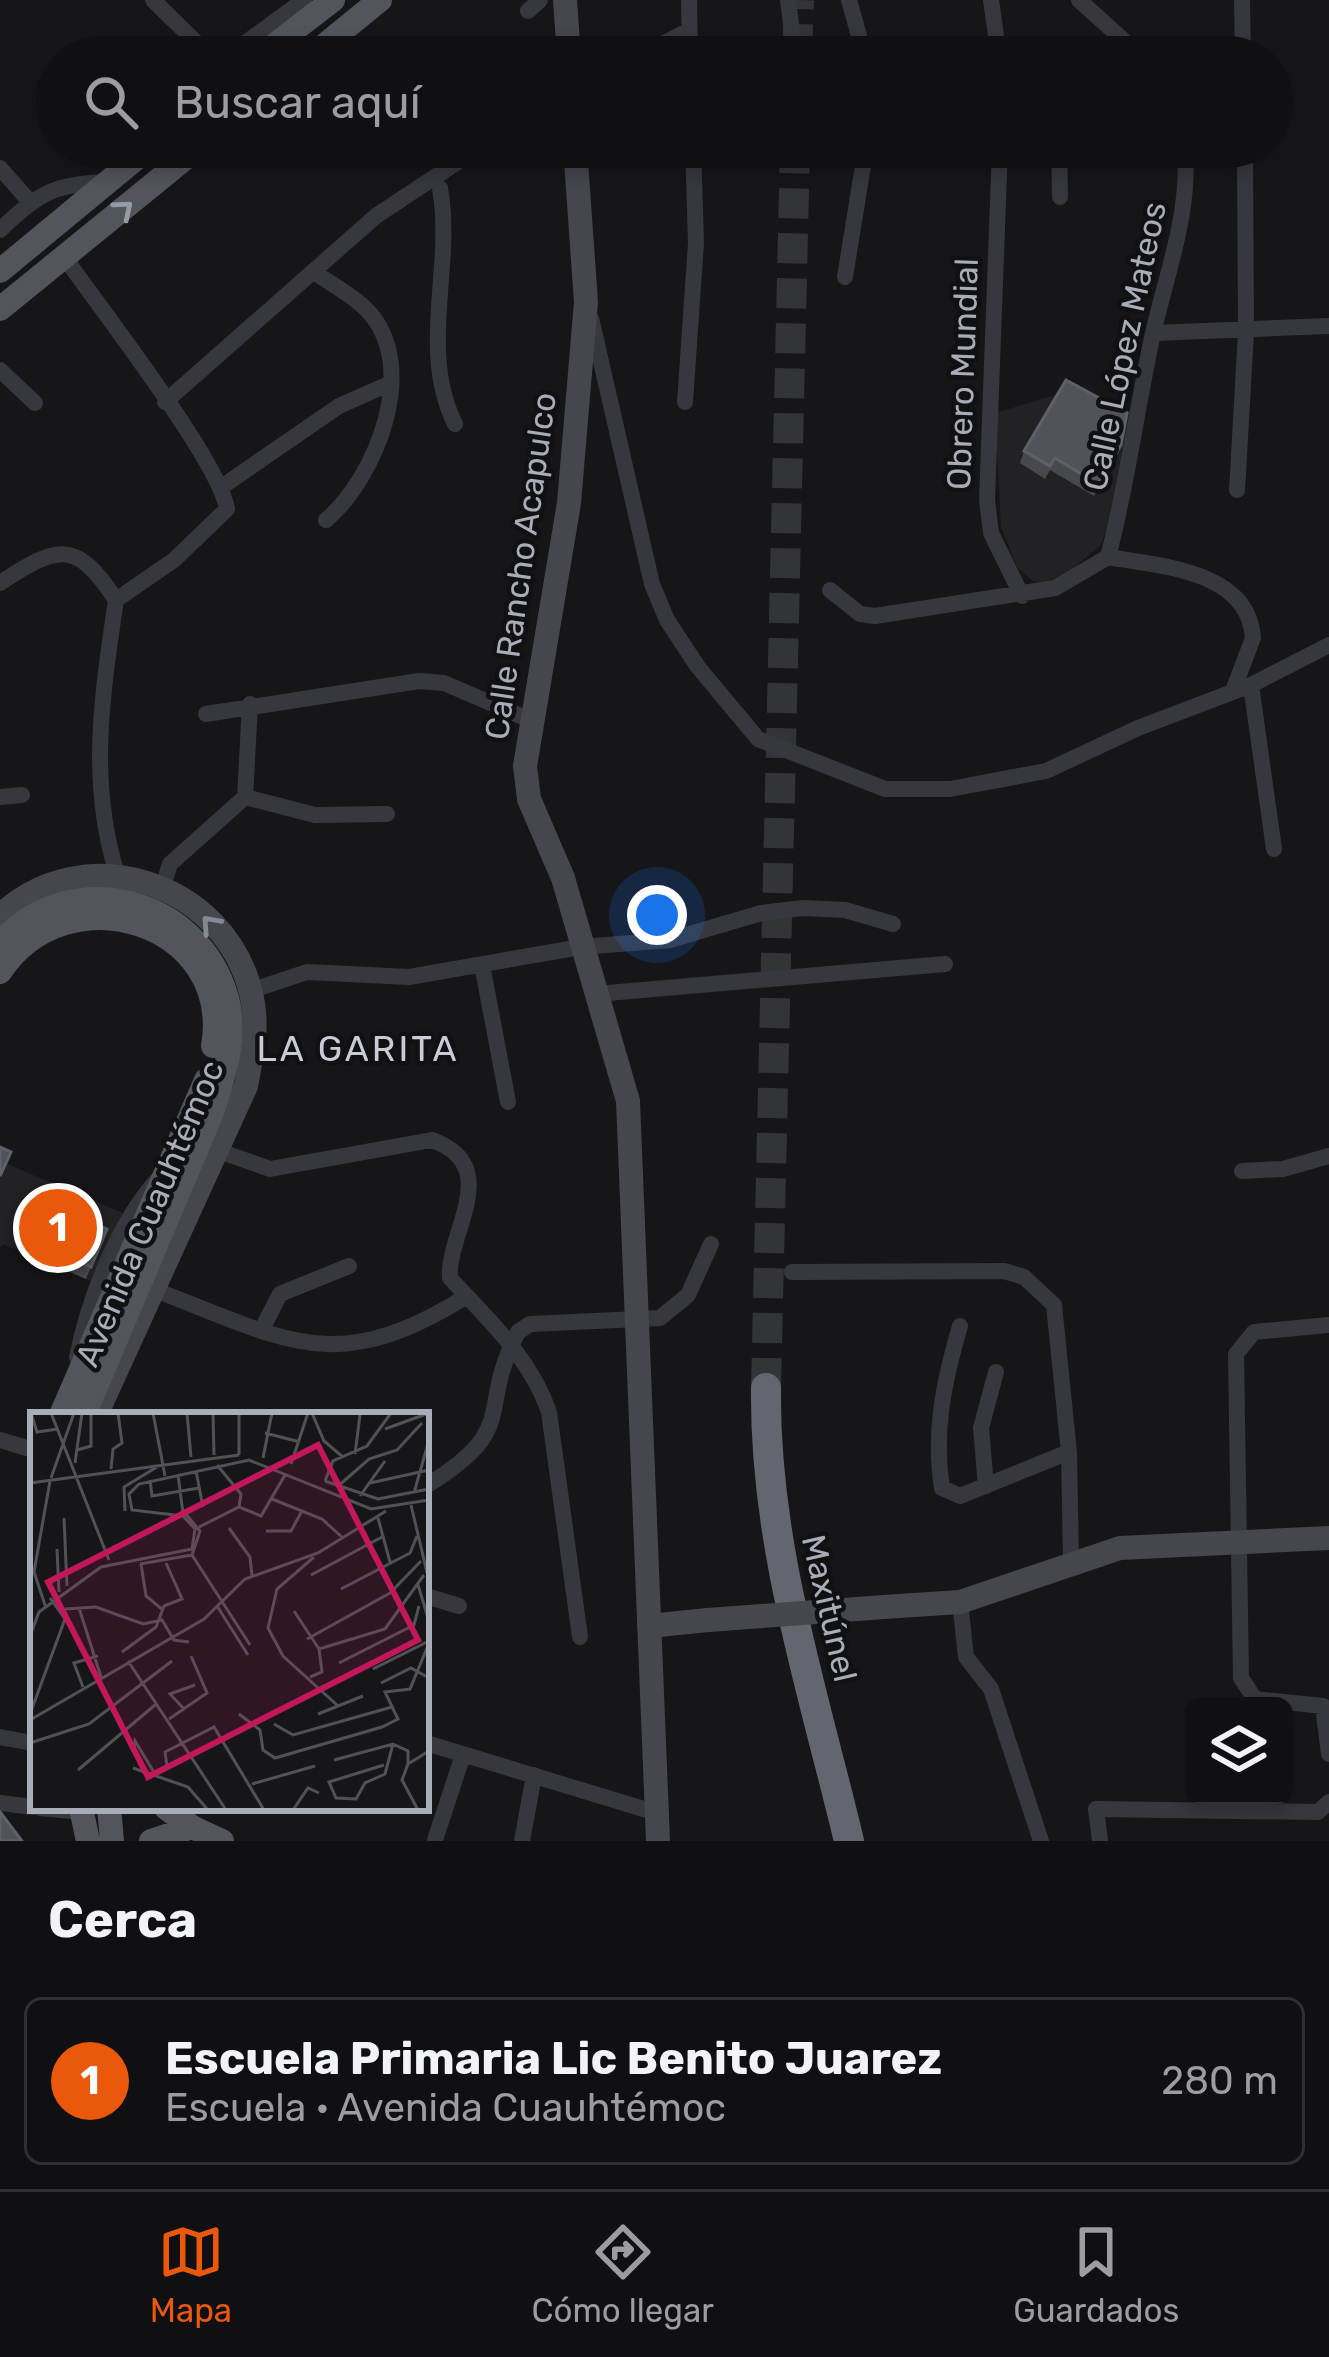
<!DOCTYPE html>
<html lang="es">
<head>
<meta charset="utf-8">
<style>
	:root { --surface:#101012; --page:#1e1e20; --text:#f1f3f6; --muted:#9c9d9f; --line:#303032; --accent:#ea580c }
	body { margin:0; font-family:Rubik,sans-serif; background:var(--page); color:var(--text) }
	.controls { position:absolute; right:36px; bottom:36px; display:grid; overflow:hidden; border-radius:18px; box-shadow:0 6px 18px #0003 }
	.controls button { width:108px; height:108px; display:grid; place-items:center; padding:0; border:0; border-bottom:3px solid var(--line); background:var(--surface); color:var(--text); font:60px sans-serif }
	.you { position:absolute; left:657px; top:915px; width:42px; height:42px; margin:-30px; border:9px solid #fff; border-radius:50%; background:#1a73e8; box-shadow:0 0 0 18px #1a73e833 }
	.badge { display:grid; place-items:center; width:78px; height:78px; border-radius:50%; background:var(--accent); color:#fff; font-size:39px; font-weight:700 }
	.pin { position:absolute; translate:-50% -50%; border:6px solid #fff; box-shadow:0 3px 12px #0006 }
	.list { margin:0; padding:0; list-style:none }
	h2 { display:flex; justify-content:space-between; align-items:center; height:156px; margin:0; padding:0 48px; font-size:51px }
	h2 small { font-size:39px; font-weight:400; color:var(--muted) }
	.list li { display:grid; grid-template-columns:78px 1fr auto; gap:36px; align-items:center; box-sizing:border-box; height:168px; margin:0 24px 24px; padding:0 24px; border:3px solid var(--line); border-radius:18px }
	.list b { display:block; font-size:45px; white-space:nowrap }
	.list p { margin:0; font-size:39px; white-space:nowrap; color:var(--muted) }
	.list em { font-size:39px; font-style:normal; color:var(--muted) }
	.icon { flex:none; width:66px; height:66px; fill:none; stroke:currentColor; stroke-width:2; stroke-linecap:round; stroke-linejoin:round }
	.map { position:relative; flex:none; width:1329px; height:1841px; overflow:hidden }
	.search { position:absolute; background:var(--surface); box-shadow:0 6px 18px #0003; left:36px; right:36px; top:36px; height:132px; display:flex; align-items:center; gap:30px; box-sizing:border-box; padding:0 42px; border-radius:66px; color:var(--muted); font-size:45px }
	.sheet { height:348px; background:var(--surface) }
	nav { display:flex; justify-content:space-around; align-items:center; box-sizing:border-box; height:168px; border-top:3px solid var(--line); background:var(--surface); font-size:33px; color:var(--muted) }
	nav a { display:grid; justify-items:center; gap:6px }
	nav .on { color:var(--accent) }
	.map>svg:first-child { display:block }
</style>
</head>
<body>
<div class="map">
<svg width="1329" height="1841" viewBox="0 0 1329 1841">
	<rect width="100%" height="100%" fill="#161618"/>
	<path fill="#222225" d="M1062 393 1135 412 1119 492 1101 545 1071 570 1045 583 1033 581 1017 567 1001 527 995 413Z
		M0 1161 123 1213 93 1282 3 1244 0 1248Z"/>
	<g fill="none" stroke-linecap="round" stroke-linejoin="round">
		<path stroke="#333438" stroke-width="30" stroke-dasharray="30 15" stroke-linecap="butt" d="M797 54 799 0
			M766 1388 795 147"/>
		<path stroke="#37383d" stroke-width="16" d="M153 0 211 57
			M689 0 690 57
			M788 0 795 55
			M849 0 865 57
			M991 0 999 57
			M1079 0 1142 57
			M1242 0 1243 57
			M528 11 540 0
			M336 36 351 57
			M226 57 304 0
			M638 57 689 30
			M420 147 428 158
			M1000 147 987 500 991 533 1022 596
			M1059 147 1060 197
			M0 168 30 202
			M440 188C454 267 418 349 455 424
			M0 230C39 193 55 183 109 182
			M65 258C98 305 220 462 227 509L174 560 116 600C102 695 88 781 117 874
			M314 272C331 284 353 295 367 310 421 366 376 478 326 520
			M845 277 866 147
			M591 318 652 584 667 620 698 667 758 739 885 789H950L1046 771 1138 728 1251 685 1329 645
			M1153 333 1329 326
			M0 370 35 403
			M165 402 376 216 480 147
			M685 402 696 243 693 147
			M220 488 339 406 391 383
			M1237 490 1246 332 1245 147
			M1108 557C1128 481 1137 405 1154 329 1169 266 1190 212 1185 147
			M1108 557C1159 566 1249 570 1253 638L1234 688
			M0 583C58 545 76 539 116 600
			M830 590 860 614 875 616 1055 588 1108 557
			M1251 685 1274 849
			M206 714 419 681 444 683 530 720
			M0 797 22 795
			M245 797 315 815 387 814
			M163 886 170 864 245 797 250 704
			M482 965 508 1102
			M250 991 307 972 409 977 581 947 670 940 761 913 803 908 845 910 893 924
			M596 994 945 964
			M219 1151 270 1169 432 1140C505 1166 446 1234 450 1278 489 1321 530 1357 549 1412L580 1637
			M1242 1171 1283 1169 1329 1156
			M792 1272 1004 1271 1024 1277 1054 1305 1069 1452 1071 1563
			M155 1290C289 1341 335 1378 467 1296
			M1329 1325 1254 1332 1236 1354 1241 1678 1255 1699 1323 1706 1329 1754
			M960 1326C944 1381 933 1432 942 1488L960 1496 1069 1452
			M261 1331 280 1294 349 1266
			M77 1357C89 1298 117 1225 157 1180
			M0 1440 33 1450
			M426 1486C522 1427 476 1412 518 1332L530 1324 660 1318 688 1295 711 1244
			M986 1486 981 1428 996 1372
			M426 1596 459 1606
			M960 1602 966 1657 991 1689 1041 1841
			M0 1737 33 1743
			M426 1743 657 1813
			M0 1803 33 1807
			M40 1808 82 1812
			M435 1840 463 1755
			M522 1841 534 1775
			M1100 1841 1096 1809 1318 1812 1329 1802"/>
		<path stroke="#45474d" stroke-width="24" d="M565 0 569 57
			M575 147 586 302 569 503 525 766 529 799 563 878 628 1101 658 1841
			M0 916C83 837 224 881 251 993 259 1026 252 1054 246 1086L96 1415
			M884 1607 960 1602 1120 1548 1329 1538
			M649 1626 708 1620"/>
		<path stroke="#53555c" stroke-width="24" d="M259 57 333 0
			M310 57 380 0
			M0 271 150 147
			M0 309 199 147
			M0 943C71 864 199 897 227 998 238 1037 223 1079 211 1115L84 1415
			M0 972C67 870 234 923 213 1046
			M61 1415 206 1080
			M81 1808 88 1841
			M109 1808 112 1841
			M166 1808 192 1827
			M151 1841 192 1827 222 1841"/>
		<path stroke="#63666e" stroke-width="30" d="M766 1388C764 1544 813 1690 849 1841"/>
		<path stroke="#45474d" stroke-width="24" d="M708 1620 884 1607"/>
	</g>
	<path fill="#47494d" d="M1024 451 1116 458 1094 496 1050 470 1045 479 1020 463Z
		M107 1229 86 1279 37 1258 41 1246Z"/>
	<path fill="#2f3033" d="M1121 445 1116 458 1094 496 1098 484Z"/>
	<path fill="#525359" stroke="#5f6168" stroke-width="3" d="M1066 380 1127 413 1121 445 1098 484 1055 458 1050 466 1024 451Z
		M0 1147 11 1152 0 1176Z
		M58 1208 107 1229 91 1267 41 1246Z
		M0 1812 22 1841H0Z"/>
	<defs><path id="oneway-chevron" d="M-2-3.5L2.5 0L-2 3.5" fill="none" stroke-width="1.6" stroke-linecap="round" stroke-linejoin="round" transform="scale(3)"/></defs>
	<use stroke="#979ba6" href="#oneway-chevron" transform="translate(124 209) rotate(-40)"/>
	<use stroke="#858993" href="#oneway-chevron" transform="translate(210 924) rotate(-132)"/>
	<g text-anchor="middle" stroke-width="9" stroke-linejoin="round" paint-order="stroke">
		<g font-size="33" fill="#a8adb8" stroke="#111113">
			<text transform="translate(1124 346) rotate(-78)" y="12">Calle López Mateos</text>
			<text transform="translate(962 374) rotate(-88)" y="12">Obrero Mundial</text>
			<text transform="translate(520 566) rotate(-82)" y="12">Calle Rancho Acapulco</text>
			<text transform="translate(149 1213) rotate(-67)" y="12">Avenida Cuauhtémoc</text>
			<text transform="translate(830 1608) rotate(77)" y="12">Maxitúnel</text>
		</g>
		<g font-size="36" letter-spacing="3" fill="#c9ccd4" stroke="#111113">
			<text x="358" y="1061">LA GARITA</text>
		</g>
	</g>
	<g transform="translate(30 1412)">
		<rect width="399" height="399" fill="#161618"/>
		<path fill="none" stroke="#505258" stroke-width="3" d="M1 1 7 20 28 17M21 1 79 148M123 1 135 64M157 1 161 45M183 1 184 43M282 1 294 29 313 45M355 17 399 1M235 21 270 30M47 38 61 34V1M325 42 330 3M209 43V1M233 46 242 1M45 51 52 1M261 52 278 1M187 53 211 82 209 95M81 57 83 37 92 31 88 1M166 59 173 95M148 63 153 101M21 66 44 1M120 68 122 84 169 76M295 69 348 87 399 77M295 69 303 49 337 34 361 1M0 71 209 43M340 71 399 58M307 75 339 47 367 38 392 11M384 81 399 28M330 84 355 49M242 87 292 107 313 126M381 93 399 169M95 99 94 75 127 55M34 106 37 174M348 106 360 150M169 115 209 95 231 104 255 63M199 116 220 145 222 164M236 119H261L272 99M27 137 29 180M162 143 220 233M284 145 247 177 238 216 253 244 307 293M110 152 162 143 170 119 155 101M111 152 116 184 133 198M281 163 352 125M388 173 399 209M311 177 380 141 387 124M187 194 218 243M16 196 4 160 20 69M49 196 71 265M35 197 66 195 113 212 132 208 144 228 159 230M264 199 289 237M0 224 9 200 71 155 162 137 165 117 153 104 102 98 99 82 109 72 219 48 341 97 399 88M277 227 360 181 391 149M289 237 355 217 394 163M92 240 126 215 134 194 152 187 136 151M98 249 196 398M309 251 384 213 389 194M343 257 399 229M280 265 292 260 289 237M351 271 381 256 399 266M53 275 44 251 68 244M155 298 140 282 165 273M0 302 35 207 20 186M209 302 230 318 233 338 245 346 352 315 368 307 355 280 380 277 399 231M288 302 333 284M139 307 177 281 161 244M0 308 174 207 215 167 288 141 356 99M244 312 263 323 362 295M0 331 59 312 142 249M103 340 105 329 125 362 137 354 135 340 184 315 234 398M304 348 363 332 378 339V352M354 353 299 370 306 386 326 387 335 371 355 362 363 332M103 356 158 375 178 398M48 358 125 293M222 372 285 354M263 398 278 376 289 381M388 398 372 368 378 352 399 339"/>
		<path fill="#c2185b" fill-opacity="0.15" stroke="#c2185b" stroke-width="6" d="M288 33 388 228 118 365 18 170Z"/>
		<rect width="399" height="399" fill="none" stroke="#a8adb8" stroke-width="6"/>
	</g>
</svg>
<div class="controls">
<button><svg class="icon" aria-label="layers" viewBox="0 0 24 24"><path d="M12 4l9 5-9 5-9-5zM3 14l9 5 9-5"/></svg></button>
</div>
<div class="you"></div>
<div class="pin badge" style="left:58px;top:1228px">1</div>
<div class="search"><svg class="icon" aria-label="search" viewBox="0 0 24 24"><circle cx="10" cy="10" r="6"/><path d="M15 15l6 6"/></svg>Buscar aquí</div>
</div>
<section class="sheet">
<h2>Cerca<small></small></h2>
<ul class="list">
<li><span class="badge">1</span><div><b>Escuela Primaria Lic Benito Juarez</b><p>Escuela · Avenida Cuauhtémoc</p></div><em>280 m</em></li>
</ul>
</section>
<nav>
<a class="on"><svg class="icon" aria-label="map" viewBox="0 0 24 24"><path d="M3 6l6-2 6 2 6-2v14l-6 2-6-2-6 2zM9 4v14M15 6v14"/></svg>Mapa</a>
<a><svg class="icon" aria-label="directions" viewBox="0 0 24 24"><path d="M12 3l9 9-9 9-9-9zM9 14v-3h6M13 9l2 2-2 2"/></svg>Cómo llegar</a>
<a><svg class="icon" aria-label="saved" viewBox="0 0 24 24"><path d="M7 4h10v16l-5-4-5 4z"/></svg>Guardados</a>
</nav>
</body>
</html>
